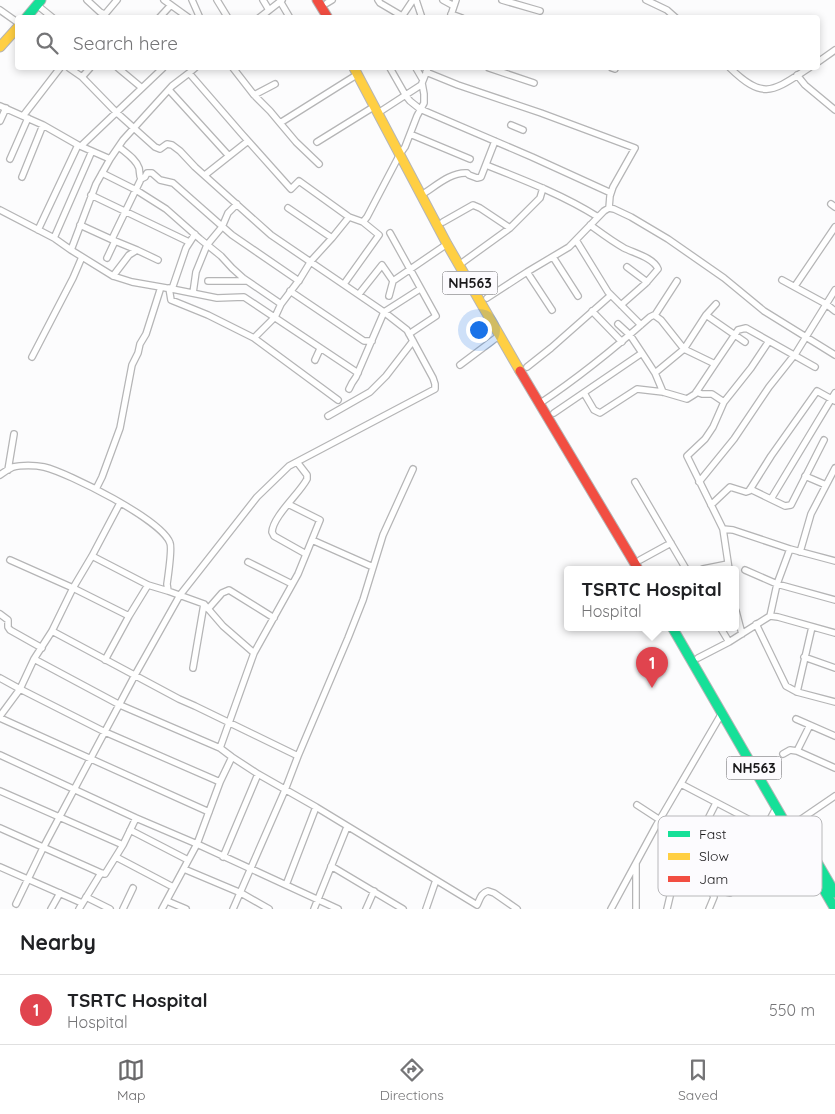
<!DOCTYPE html>
<html lang="en">
<head>
<meta charset="utf-8">
<style>
	:root { --surface:#fff; --page:#f6f6f6; --text:#202124; --muted:#757577; --line:#e0e0e0; --accent:#6a696b }
	body { margin:0; font-family:Quicksand,sans-serif; background:var(--page); color:var(--text) }
	.you { position:absolute; left:478px; top:329px; width:18px; height:18px; margin:-12px; border:4px solid #fff; border-radius:50%; background:#1a73e8; box-shadow:0 0 0 8px #1a73e833 }
	.badge { display:grid; place-items:center; width:32px; height:32px; border-radius:50%; background:var(--accent); color:#fff; font-size:16px; font-weight:700 }
	.pin { position:absolute; translate:-50% -41px; filter:drop-shadow(0 1px 2px #0008) }
	.pin::after { content:''; position:absolute; top:26px; width:18px; height:15px; background:inherit; clip-path:polygon(0 0,100% 0,50% 100%) }
	.popup { position:absolute; left:564px; top:566px; width:175px; height:65px; box-sizing:border-box; display:grid; place-content:center; border-radius:5px; background:var(--surface); filter:drop-shadow(0 1px 4px #0005); font-size:16px; white-space:nowrap; color:var(--muted) }
	.popup b { font-size:19px; color:var(--text) }
	.popup::after { content:''; position:absolute; left:50%; top:100%; margin-left:-10px; border:10px solid transparent; border-top-color:var(--surface) }
	.list { margin:0; padding:0; list-style:none }
	h2 { display:flex; justify-content:space-between; align-items:center; height:65px; margin:0; padding:0 20px; font-size:21px }
	h2 small { font-size:16px; font-weight:400; color:var(--muted) }
	.list li { display:grid; grid-template-columns:32px 1fr auto; gap:15px; align-items:center; box-sizing:border-box; height:70px; padding:0 20px; border-top:1px solid var(--line) }
	.list b { display:block; font-size:19px; white-space:nowrap }
	.list p { margin:0; font-size:16px; white-space:nowrap; color:var(--muted) }
	.list em { font-size:16px; font-style:normal; color:var(--muted) }
	.icon { flex:none; width:28px; height:28px; fill:none; stroke:currentColor; stroke-width:2; stroke-linecap:round; stroke-linejoin:round }
	.map { position:relative; flex:none; width:835px; height:909px; overflow:hidden }
	.search { position:absolute; background:var(--surface); box-shadow:0 2px 8px #0003; left:15px; right:15px; top:15px; height:55px; display:flex; align-items:center; gap:12px; box-sizing:border-box; padding:0 18px; border-radius:5px; color:var(--muted); font-size:19px }
	.sheet { height:135px; background:var(--surface) }
	nav { display:flex; justify-content:space-around; align-items:center; box-sizing:border-box; height:70px; border-top:1px solid var(--line); background:var(--surface); font-size:14px; color:var(--muted) }
	nav a { display:grid; justify-items:center; gap:2px }
	nav .on { color:var(--accent) }
	.map>svg:first-child { display:block }
</style>
</head>
<body>
<div class="map">
<svg width="835" height="909" viewBox="0 0 835 909">
	<rect width="100%" height="100%" fill="#fcfcfd"/>
	<g fill="none" stroke-linecap="round" stroke-linejoin="round">
		<g stroke="#b5b5b6" stroke-width="8">
			<path id="street" d="M87 0 100 12 104 14 106 13 117 0
				M164 0 189 18
				M192 0 200 18
				M217 0 228 18
				M263 0 269 10
				M378 0 380 3 402 16
				M416 0 422 18
				M443 0 454 6
				M502 0 540 11
				M646 0 667 10 676 18
				M280 1 290 18
				M327 3 332 0
				M37 5 53 18
				M0 10 17 22
				M451 14 462 18
				M159 18 171 5
				M259 18 282 0
				M401 18 413 0
				M450 18 456 0
				M818 62 835 50
				M118 68 142 88
				M195 68 189 73 172 86 123 140 110 159 96 184 71 250 113 276 132 282 172 289 217 298 244 297 358 373
				M233 68 254 95 270 111 280 123 358 74
				M390 68 406 96 410 101 420 109 532 157 611 193
				M416 68 423 80
				M489 68 534 83
				M612 68 615 69
				M730 68C764 101 773 91 809 68
				M426 72 458 85 541 113 635 148 613 187 610 196 609 208
				M189 73 241 133 291 189 299 181 349 217 363 222 367 217 400 154 405 147 417 116 424 103V94L422 83 428 68
				M797 75 805 85 835 110
				M82 77 90 68
				M169 90 229 156
				M254 95 275 84
				M0 106 43 125 78 145 110 159
				M378 113 421 85
				M23 116 60 68
				M0 121 6 108
				M280 123 296 142 319 164
				M511 125 523 130
				M410 134 470 159
				M317 142 375 106
				M81 146 163 68
				M119 147C126 153 136 159 139 168 140 172 139 175 141 179L145 177 147 173H152L160 180 173 183 232 235 299 281
				M10 159 28 118
				M486 165C524 180 563 195 598 217
				M102 173 136 190 166 209 200 239 221 256 232 268 243 278 281 304
				M205 175 248 141
				M22 177 43 125
				M426 192C438 184 452 172 467 173L469 175 477 178 481 177 495 141
				M91 195 189 242
				M831 204 835 207
				M288 208 332 238
				M0 210 54 238 71 250
				M443 222 473 205 480 208 510 228
				M80 225 115 241
				M590 225C601 233 613 242 624 248 634 253 654 258 658 269L646 283 621 305
				M38 230 78 145
				M390 233 436 316 409 334
				M54 238 92 151
				M112 239 141 179
				M576 240 608 292 641 325
				M553 257 578 296
				M107 258 115 241 137 250
				M459 265 510 228 540 198 543 188
				M627 267 647 282
				M527 272 552 310
				M113 276 129 255 137 250 158 260
				M782 280 826 304 835 311
				M208 281H246
				M344 284 379 235 363 222
				M795 286 835 227
				M169 288 171 300 208 315 254 338 338 400
				M172 289 186 248 195 234
				M290 291 364 341H372
				M193 293 196 272 207 245 222 227 228 213 237 204
				M359 294 382 265 393 281
				M389 296 393 281 447 244
				M487 298 527 272 569 247 604 211 609 208 614 209 631 217 668 239 724 278 764 311 835 355
				M592 311 622 342
				M655 315 677 281
				M706 315 745 342
				M618 324 630 335 642 353 655 373 663 392
				M254 338 275 317 281 304 300 279 311 261 332 238 349 217
				M32 357 73 278 82 257
				M315 360 320 349
				M715 364 738 330 746 328 815 367
				M460 365 500 335
				M527 367 551 348 611 295
				M655 373 684 349 706 315 716 304
				M349 389 352 383 356 377 384 312 420 289
				M696 392 702 394H712L724 402
				M539 404C578 378 615 348 650 317L654 315 661 320 684 349 715 364 695 394 687 399 663 392 637 389 600 413 594 410 584 393
				M554 413 642 353
				M328 416 370 392 386 376 413 341
				M297 462 307 475V479C300 493 273 516 272 532L274 536 306 554
				M8 470 14 434
				M0 475C4 472 9 469 13 467 21 465 35 465 44 467 69 473 162 520 170 543 172 548 168 577 167 584L168 591 204 604 223 626 254 653
				M805 476 826 485
				M635 482 686 569
				M699 482 734 439 769 387 796 353 835 290
				M96 489 102 477 120 428 132 365 138 353 140 344 146 334 161 287
				M750 489 785 506 791 505 824 440
				M771 499 835 393
				M711 505 730 487 746 492 749 491 771 456 817 391 835 401
				M723 529 733 530 790 549 835 561
				M312 540 373 567
				M800 552 811 514 835 468
				M92 556 148 585 168 591
				M10 560 73 588 129 616
				M640 560 671 543
				M248 562 292 584
				M703 569 728 564
				M729 569 723 529 687 456 705 439 713 427 724 402 751 368 769 341
				M745 570 777 584 835 600
				M208 609 222 593 229 590 274 618
				M736 611 742 634
				M0 614 8 620V627L10 630 42 648
				M770 616 777 584 790 549
				M756 624 786 686 797 692 835 702
				M720 627 729 642
				M52 631 179 699 195 706 298 756
				M804 657 835 668
				M698 658 729 642 770 616 778 617 835 633
				M34 659 120 705 220 748 232 757 258 774 316 807 436 880
				M105 660 129 616 148 585
				M193 668 204 604
				M0 678 20 689 105 732 220 782 197 844 162 909
				M797 692 812 627
				M0 716 20 689 34 659 52 631 73 588 92 556 120 503
				M0 718 209 812
				M796 719 835 736
				M220 748 254 653 298 574 320 520 288 504
				M797 751 810 725
				M783 754 790 750 797 751 835 768
				M0 755 136 818 197 844 338 909
				M220 782 232 757
				M681 784 765 828
				M0 791 123 845 105 874 101 873
				M637 805 660 820
				M794 824 835 796
				M0 828 101 873 79 909
				M130 830 188 860
				M123 845 136 818
				M116 857 173 887
				M223 857 258 774
				M331 866 403 909
				M0 867 82 903
				M184 869 241 893 269 909
				M286 885 316 807
				M86 897 110 909
				M167 901 186 909
				M16 904 43 848 135 675 180 595 257 497 289 466 435 389V384L433 378 407 330 384 312 271 235 195 167 180 151 172 145 167 144 160 149 155 147 116 112 82 77 69 68
				M51 909 60 893
				M123 909 133 888
				M233 909 285 790 298 756 348 638 363 600 383 535 413 469
				M314 909 347 827
				M366 909 374 891
				M426 909 436 880 477 905C480 899 481 893 488 891L494 893 517 909
				M611 909 656 826 722 713
				M636 909V864
				M667 909 671 892 716 803
				M709 909 714 897 712 893C717 888 724 892 730 893L732 891 776 808"/>
		</g>
		<g stroke="#b5b5b6" stroke-width="11">
			<path id="fast" d="M26 18 41 0
				M672 627 835 909
				M799 831 835 893"/>
		</g>
		<g stroke="#b5b5b6" stroke-width="11">
			<path id="slow" d="M0 47 18 27
				M354 68 447 244 520 371"/>
		</g>
		<g stroke="#b5b5b6" stroke-width="11">
			<path id="jam" d="M317 0 328 18
				M520 371 638 569"/>
		</g>
		<use href="#street" stroke="#fff" stroke-width="5.5"/>
		<use href="#fast" stroke="#16e098" stroke-width="9"/>
		<use href="#slow" stroke="#ffcf43" stroke-width="9"/>
		<use href="#jam" stroke="#f24e42" stroke-width="9"/>
	</g>
	<g text-anchor="middle" stroke-width="4" stroke-linejoin="round" paint-order="stroke">
		<g fill="#fcfbfe" stroke="#5e5e60" stroke-width="1">
			<rect x="442.5" y="271.5" width="55" height="23" rx="4"/>
			<rect x="726.5" y="756.5" width="55" height="23" rx="4"/>
		</g>
		<g font-size="14" font-weight="bold" fill="#1b1a1c">
			<text x="470" y="288">NH563</text>
			<text x="754" y="773">NH563</text>
		</g>
	</g>
	<rect x="658" y="816" width="164" height="80" rx="8" fill="#fcfbfe" stroke="#b8b8ba" stroke-width="1"/>
	<rect x="668" y="831" width="22" height="6" fill="#16e098"/>
	<rect x="668" y="853" width="22" height="7" fill="#ffcf43"/>
	<rect x="668" y="876" width="22" height="6" fill="#f24e42"/>
	<g font-size="14" fill="#1b1a1c">
		<text x="699" y="839">Fast</text>
		<text x="699" y="861">Slow</text>
		<text x="699" y="884">Jam</text>
	</g>
</svg>
<div class="you"></div>
<div class="pin badge" style="left:652px;top:688px;background:#e0444e">1</div>
<div class="popup"><b>TSRTC Hospital</b>Hospital</div>
<div class="search"><svg class="icon" aria-label="search" viewBox="0 0 24 24"><circle cx="10" cy="10" r="6"/><path d="M15 15l6 6"/></svg>Search here</div>
</div>
<section class="sheet">
<h2>Nearby<small></small></h2>
<ul class="list">
<li><span class="badge" style="background:#e0444e">1</span><div><b>TSRTC Hospital</b><p>Hospital</p></div><em>550 m</em></li>
</ul>
</section>
<nav>
<a class="on"><svg class="icon" aria-label="map" viewBox="0 0 24 24"><path d="M3 6l6-2 6 2 6-2v14l-6 2-6-2-6 2zM9 4v14M15 6v14"/></svg>Map</a>
<a><svg class="icon" aria-label="directions" viewBox="0 0 24 24"><path d="M12 3l9 9-9 9-9-9zM9 14v-3h6M13 9l2 2-2 2"/></svg>Directions</a>
<a><svg class="icon" aria-label="saved" viewBox="0 0 24 24"><path d="M7 4h10v16l-5-4-5 4z"/></svg>Saved</a>
</nav>
</body>
</html>
